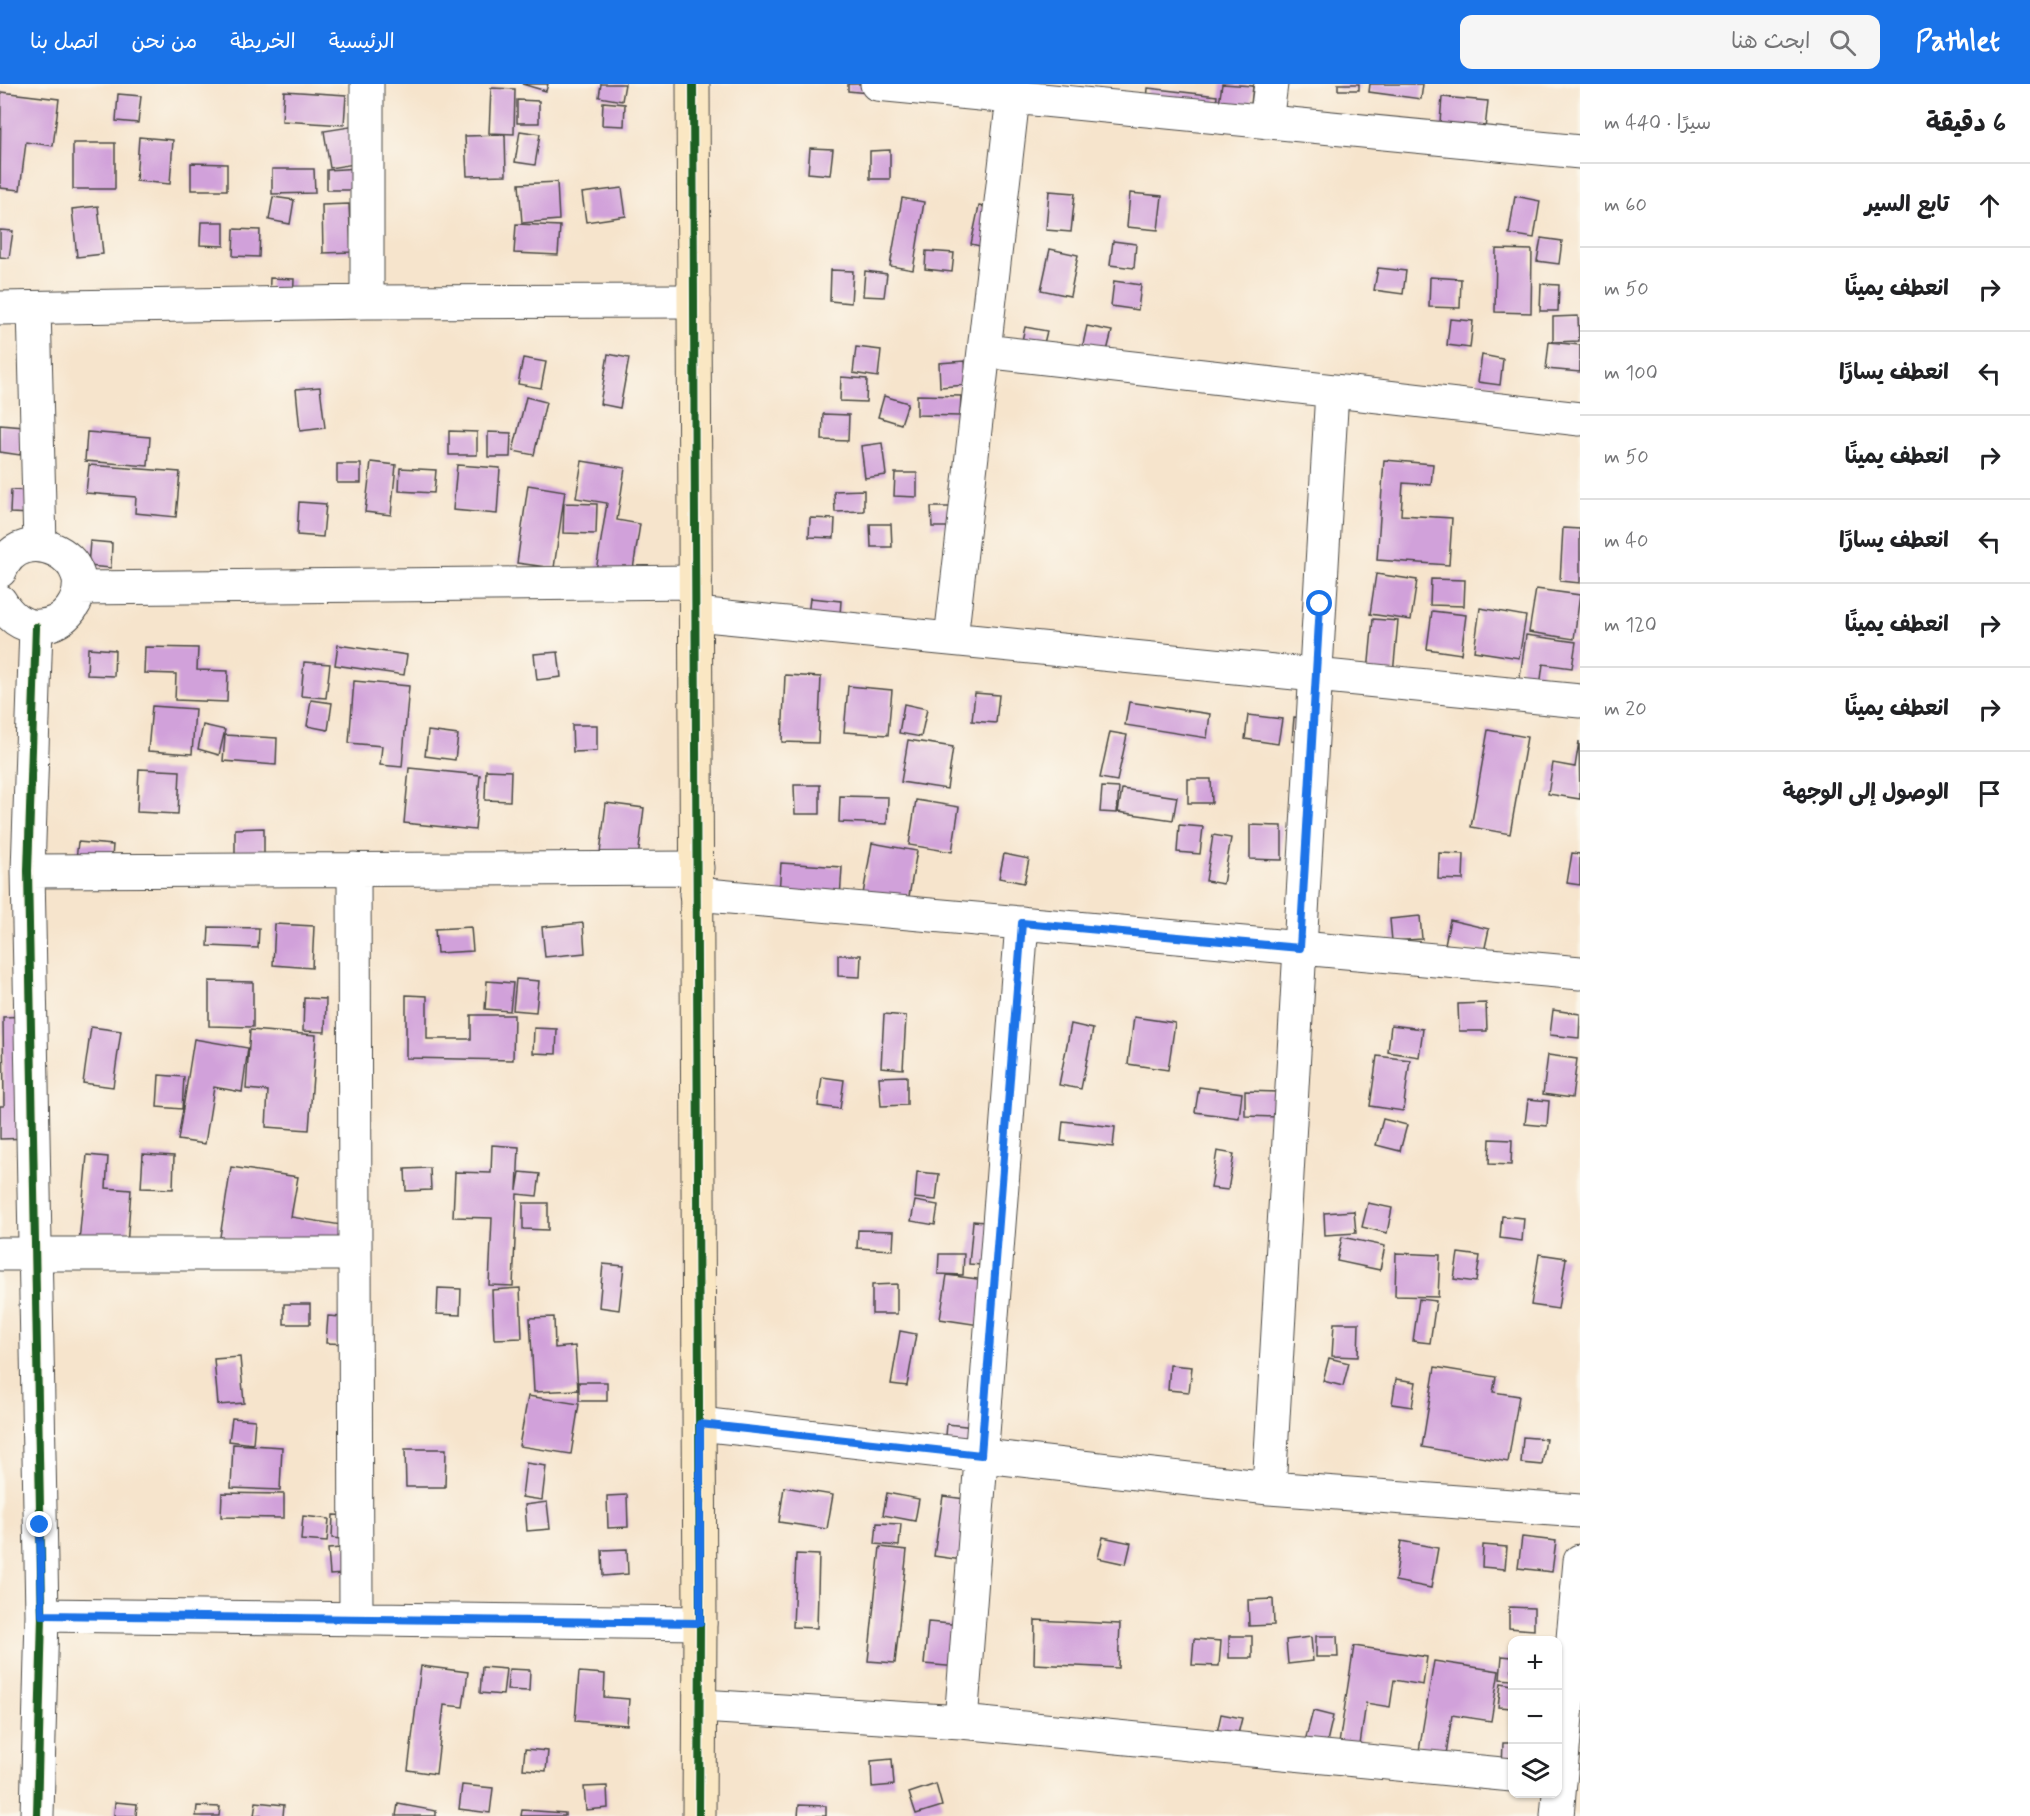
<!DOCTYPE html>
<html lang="ar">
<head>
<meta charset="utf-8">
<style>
	:root { --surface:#fff; --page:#f6f6f6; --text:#202124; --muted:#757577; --line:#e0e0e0; --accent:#1a73e8 }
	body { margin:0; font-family:Mynerve,"Playpen Sans Arabic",sans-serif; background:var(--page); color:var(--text); direction:rtl }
	.controls { position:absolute; right:18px; bottom:18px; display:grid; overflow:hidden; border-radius:12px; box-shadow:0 2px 4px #0004 }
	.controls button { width:54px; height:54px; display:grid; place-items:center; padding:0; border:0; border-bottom:2px solid var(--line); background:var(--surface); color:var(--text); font:30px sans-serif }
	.stop { position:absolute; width:18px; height:18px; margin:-14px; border:4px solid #1a73e8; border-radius:50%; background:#fff }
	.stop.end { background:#1a73e8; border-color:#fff; box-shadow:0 2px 6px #0008 }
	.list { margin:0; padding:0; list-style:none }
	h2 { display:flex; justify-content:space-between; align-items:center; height:78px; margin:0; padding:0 24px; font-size:26px }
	h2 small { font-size:20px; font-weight:400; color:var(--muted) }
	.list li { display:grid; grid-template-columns:39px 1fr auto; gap:18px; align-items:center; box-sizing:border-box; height:84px; padding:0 24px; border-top:2px solid var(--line) }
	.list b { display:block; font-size:22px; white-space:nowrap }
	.list em { font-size:20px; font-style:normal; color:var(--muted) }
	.icon { flex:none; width:33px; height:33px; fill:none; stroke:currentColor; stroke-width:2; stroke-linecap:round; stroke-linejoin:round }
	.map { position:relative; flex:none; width:1580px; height:1732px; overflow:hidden; direction:ltr }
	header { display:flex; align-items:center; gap:36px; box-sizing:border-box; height:84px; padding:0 30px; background:var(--accent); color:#fff }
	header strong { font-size:28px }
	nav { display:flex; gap:33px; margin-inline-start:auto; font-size:21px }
	.search { width:420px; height:54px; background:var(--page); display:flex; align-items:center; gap:15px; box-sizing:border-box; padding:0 21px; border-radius:12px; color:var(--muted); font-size:22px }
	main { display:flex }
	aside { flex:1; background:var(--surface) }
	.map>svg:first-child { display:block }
</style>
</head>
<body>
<header>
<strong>Pathlet</strong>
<div class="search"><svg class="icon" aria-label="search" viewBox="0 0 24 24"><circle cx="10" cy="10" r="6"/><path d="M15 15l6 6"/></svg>ابحث هنا</div>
<nav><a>الرئيسية</a><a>الخريطة</a><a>من نحن</a><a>اتصل بنا</a></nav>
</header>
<main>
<aside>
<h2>6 دقيقة<small>سيرًا · 440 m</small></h2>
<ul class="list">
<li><svg class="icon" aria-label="ahead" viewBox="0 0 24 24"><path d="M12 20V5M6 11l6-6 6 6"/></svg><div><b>تابع السير</b></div><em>60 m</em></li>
<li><svg class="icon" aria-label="right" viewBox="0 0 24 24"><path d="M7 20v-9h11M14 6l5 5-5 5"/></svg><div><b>انعطف يمينًا</b></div><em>50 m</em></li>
<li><svg class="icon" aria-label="left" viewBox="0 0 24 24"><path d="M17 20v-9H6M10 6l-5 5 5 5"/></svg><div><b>انعطف يسارًا</b></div><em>100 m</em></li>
<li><svg class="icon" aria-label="right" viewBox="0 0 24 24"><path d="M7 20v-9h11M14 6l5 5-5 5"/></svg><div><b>انعطف يمينًا</b></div><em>50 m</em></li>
<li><svg class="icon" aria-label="left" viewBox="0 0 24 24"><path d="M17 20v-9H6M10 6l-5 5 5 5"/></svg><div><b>انعطف يسارًا</b></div><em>40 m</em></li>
<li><svg class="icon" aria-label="right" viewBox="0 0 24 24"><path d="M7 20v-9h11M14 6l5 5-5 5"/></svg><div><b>انعطف يمينًا</b></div><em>120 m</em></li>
<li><svg class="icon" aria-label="right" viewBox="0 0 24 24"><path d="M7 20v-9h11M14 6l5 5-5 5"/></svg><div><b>انعطف يمينًا</b></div><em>20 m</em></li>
<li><svg class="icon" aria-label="arrive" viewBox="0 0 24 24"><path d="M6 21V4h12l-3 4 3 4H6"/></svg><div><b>الوصول إلى الوجهة</b></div></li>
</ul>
</aside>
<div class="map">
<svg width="1580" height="1732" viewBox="0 0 1580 1732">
	<rect width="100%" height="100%" fill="#fbf7ec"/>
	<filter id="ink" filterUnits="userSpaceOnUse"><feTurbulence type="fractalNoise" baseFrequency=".0167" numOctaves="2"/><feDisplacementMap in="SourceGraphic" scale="12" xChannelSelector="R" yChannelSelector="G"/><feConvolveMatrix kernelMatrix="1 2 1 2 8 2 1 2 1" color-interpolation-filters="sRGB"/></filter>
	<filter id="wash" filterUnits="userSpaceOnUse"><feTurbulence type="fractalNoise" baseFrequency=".008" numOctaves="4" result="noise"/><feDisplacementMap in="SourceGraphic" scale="24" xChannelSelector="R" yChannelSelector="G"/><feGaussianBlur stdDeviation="1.35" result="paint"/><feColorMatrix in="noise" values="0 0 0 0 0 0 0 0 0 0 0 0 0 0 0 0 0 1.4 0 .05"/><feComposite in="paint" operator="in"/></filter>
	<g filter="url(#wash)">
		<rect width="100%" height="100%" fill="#f6e4cc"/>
		<g id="blocks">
			<path fill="#d1a1da" d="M522 0H548L546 7Z
				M601 0H625L622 17 599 13Z
				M848 0H869L868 9 848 7Z
				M1222 0 1253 2 1249 39 1217 34Z
				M1338 0H1359V6H1338Z
				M1370 0H1423L1421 15 1369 8Z
				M491 4 515 5 514 50 489 49Z
				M1148 4 1217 12 1215 38 1146 30Z
				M284 7 346 11 344 41 282 37Z
				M1 8 59 15 53 62 26 58 20 106 0 104Z
				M118 10 141 12 138 39 116 37Z
				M1442 13 1488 17 1484 54 1439 51Z
				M517 16 539 17V39H517Z
				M603 18 625 20 624 42 602 41Z
				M356 42 361 79 330 84 324 47Z
				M520 47 540 50 535 81 515 78Z
				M505 51 506 91 467 92 465 52Z
				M139 53 173 56 170 100 136 97Z
				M73 59H115V105H73Z
				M810 64 833 65 830 91 808 89Z
				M890 66V95H870V67Z
				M191 79 227 80V106H191Z
				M359 84 360 106H327V86Z
				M272 85H314L315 109 272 110Z
				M557 98 559 136 522 139 519 100Z
				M622 104 626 132 586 138 582 109Z
				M1049 107 1075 109 1071 148 1046 146Z
				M1130 109 1162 112 1158 146 1127 143Z
				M1515 112 1540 117 1534 154 1509 150Z
				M273 113 294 116 290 140 269 136Z
				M902 114 924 118 913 186 890 182Z
				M349 120 351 168 323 169 322 121Z
				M98 122 103 170 77 173 72 125Z
				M979 122 997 125 989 164 971 160Z
				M201 138H224V162L200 161Z
				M516 140 560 142 558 171 514 169Z
				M234 145 260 146 259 173 233 172Z
				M0 146 13 147 9 174 0 173Z
				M1541 154 1562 157 1559 180 1537 177Z
				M1113 157 1136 160 1134 184 1110 181Z
				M1050 165 1078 171 1070 212 1041 206Z
				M1496 165 1532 166 1531 229 1495 228Z
				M926 167 954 169 952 188 925 185Z
				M1378 184 1406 187 1403 210 1374 206Z
				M831 186 853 187 851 219 830 217Z
				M865 187 887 190 884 213 863 212Z
				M1430 193 1461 195 1460 224 1429 223Z
				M270 194 294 195 293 220 269 219Z
				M1114 197 1141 201 1138 226 1111 222Z
				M1541 200 1559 201 1558 227H1540Z
				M1578 232 1579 257 1553 258V233Z
				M1450 235 1473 237 1470 264 1447 261Z
				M1087 242 1112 247 1106 271 1082 265Z
				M1025 243 1047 247 1038 284 1017 279Z
				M1549 258 1580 261V288L1546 285Z
				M856 263 881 266 878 293 853 289Z
				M608 270 629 274 620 324 600 320Z
				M1482 271 1503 275 1500 301 1478 298Z
				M523 274 546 278 541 304 518 300Z
				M965 277 967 301 940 303 939 279Z
				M841 293 867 295 866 318 840 317Z
				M320 303 325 344 300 347 296 305Z
				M917 311 961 312 960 332 917 331Z
				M884 312 908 319 901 340 878 333Z
				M526 313 546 318 534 371 513 367Z
				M823 330 849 331 848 357 822 356Z
				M0 341 24 343 20 371 0 368Z
				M449 347 477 348V371H449Z
				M87 348 150 353 148 382 85 377Z
				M488 348 511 349 510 373H488Z
				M882 359 886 391 865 394 861 362Z
				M1384 376 1433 380 1431 401 1403 399 1401 431 1452 434 1449 481 1377 476Z
				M582 377 625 384 617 436 640 440 631 498 595 493 607 419 576 414Z
				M371 378 396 381 391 431 365 428Z
				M337 380H361V399H337Z
				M89 381 180 388 176 433 135 429 136 413 86 409Z
				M457 381 500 384 497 430 453 426Z
				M400 384 436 386 434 409 399 407Z
				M895 389H917V413L894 412Z
				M528 401 565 407 554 484 517 479Z
				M11 406 34 407 33 430 10 429Z
				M864 406V427L835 428 834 407Z
				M299 418 326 420 323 453 297 451Z
				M564 419 597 420 596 450 563 449Z
				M931 423H956V443H932Z
				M810 434 835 435 834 454 809 453Z
				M870 440H891L892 463H871Z
				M1563 444 1580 445V499L1560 497Z
				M90 457 112 459 111 484 88 482Z
				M1376 490 1417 496 1411 536 1370 530Z
				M1431 495 1465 496 1464 522 1430 521Z
				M1536 505 1580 511 1574 555 1529 548Z
				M810 514 841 517 839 544 807 541Z
				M1480 524 1526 532 1519 574 1474 567Z
				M1432 527 1466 531 1461 570 1427 565Z
				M1373 535 1398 537 1393 590 1368 588Z
				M1526 551 1576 558 1572 584 1543 580 1540 603 1519 600Z
				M338 561 407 571 404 591 335 581Z
				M145 563 198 564 197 586 228 587 227 618 175 616 176 590 144 589Z
				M88 564 115 566 114 592 87 591Z
				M558 568 561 593 537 596 534 570Z
				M304 578 330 580 326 614 301 612Z
				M785 591 821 593 818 659 782 658Z
				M354 597 409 602 402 683 380 681 382 662 349 659Z
				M848 602 892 606 888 651 844 648Z
				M975 609 999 611 996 639 972 637Z
				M311 616 332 619 328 646 307 642Z
				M1129 618 1210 630 1207 654 1125 641Z
				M904 620 927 625 921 653 899 649Z
				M152 622 195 625 192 670 148 667Z
				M1248 631 1282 635 1278 660 1245 655Z
				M1294 633 1313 635 1311 658 1292 657Z
				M203 641 225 646 219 671 198 665Z
				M572 641H597V667L573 668Z
				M1488 646 1527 653 1510 750 1471 743Z
				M428 647 458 651 455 676 425 672Z
				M1110 648 1127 651 1117 697 1100 694Z
				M225 651 277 654 276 681 223 677Z
				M908 656 953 663 947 705 901 698Z
				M1579 657 1580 715 1548 710 1553 679 1575 683Z
				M409 684 480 691 475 746 404 739Z
				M139 685 180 687 178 730 137 728Z
				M486 686 511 687 510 717 485 716Z
				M1188 695H1211L1212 719H1188Z
				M794 701H820V730H795Z
				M1102 703 1119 704 1117 729 1100 728Z
				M1122 705 1177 713 1173 736 1118 728Z
				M840 712 888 713 887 740 839 738Z
				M916 716 959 723 952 768 909 761Z
				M606 719 644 724 636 791 598 786Z
				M1179 741 1203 743 1200 770 1177 768Z
				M1250 741 1282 742V776L1250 775Z
				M264 744V784H235V745Z
				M1213 751 1231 754 1223 800 1206 797Z
				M78 758 113 761 110 797 74 793Z
				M872 759 917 767 908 818 863 810Z
				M1439 769 1464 770 1463 796 1438 795Z
				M1572 769 1580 770V801L1567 799Z
				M1004 770 1029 775 1024 799 999 794Z
				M781 779 842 783 840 814 779 810Z
				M1420 832 1422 855 1392 857 1390 835Z
				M1450 836 1489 845 1484 868 1445 860Z
				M583 839 585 869 545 873 542 843Z
				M275 840 314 842 312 884 273 881Z
				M209 843 259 844 258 864 208 862Z
				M471 843 473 867 437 869 435 845Z
				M838 871H861L860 893 838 892Z
				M516 895 539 897 536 928 513 926Z
				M209 897 253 898V943L209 942Z
				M487 897 513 899 510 927 485 925Z
				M406 911 427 912V955H471V931H514L513 976 406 974Z
				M304 914 326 915 325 948 303 947Z
				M1486 919 1487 947H1459L1458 920Z
				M1553 926 1580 930 1579 954 1550 951Z
				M884 930 906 932 903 985 881 983Z
				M31 932 33 1054 0 1055V1022H4L3 933Z
				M1134 933 1175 939 1168 986 1128 980Z
				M1071 940 1093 945 1081 1005 1059 1001Z
				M1391 941 1423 945 1419 973 1388 968Z
				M91 943 121 947 113 1003 83 999Z
				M534 944 557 945 556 970 533 969Z
				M250 946 316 951 309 1046 266 1043 268 1007 246 1005Z
				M194 955 248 964 242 1008 214 1003 205 1060 178 1056Z
				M1548 971 1577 975 1572 1014 1543 1010Z
				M1377 972 1410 976 1403 1027 1370 1022Z
				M159 991 184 993 182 1025 157 1023Z
				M907 992V1021L881 1022 879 993Z
				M822 993 844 996 840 1025 818 1022Z
				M1199 1003 1242 1009 1239 1034 1195 1028Z
				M1245 1007 1277 1008 1276 1033 1245 1032Z
				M1528 1015 1549 1017 1547 1042 1525 1040Z
				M1383 1035 1407 1041 1400 1067 1376 1061Z
				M1063 1037 1115 1043 1113 1063 1061 1057Z
				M1490 1055 1512 1056 1511 1081 1489 1080Z
				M492 1061 519 1063 517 1106 520 1088 540 1090 537 1112 517 1110 513 1202 489 1201 492 1134 453 1133 455 1088 491 1089Z
				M1217 1067 1234 1070 1228 1106 1211 1104Z
				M143 1070 174 1072 173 1105 141 1104Z
				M87 1071 108 1073 106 1104 131 1106 127 1162 79 1158Z
				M231 1083 298 1093 291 1133 354 1143 349 1174 220 1153Z
				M430 1084 431 1106 406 1107 405 1085Z
				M917 1088 939 1090 936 1116 915 1114Z
				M915 1117 938 1121 935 1141 911 1137Z
				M523 1119H548V1146L523 1145Z
				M1368 1119 1392 1124 1387 1149 1362 1143Z
				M1354 1127 1356 1149 1325 1151 1324 1129Z
				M1502 1132 1524 1134 1522 1157 1500 1154Z
				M973 1137 997 1139 994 1182 969 1180Z
				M858 1146 894 1147 893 1166 857 1164Z
				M1342 1153 1385 1162 1380 1186 1337 1177Z
				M1396 1169 1440 1171 1438 1213 1395 1212Z
				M1458 1169 1480 1172 1476 1198 1454 1195Z
				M939 1170H964L963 1191 938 1190Z
				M1539 1170 1566 1174 1558 1225 1531 1221Z
				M603 1180 624 1182 619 1226 599 1223Z
				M947 1191 992 1197 986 1242 940 1235Z
				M897 1200V1230H872V1201Z
				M438 1204 461 1205 460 1231 437 1230Z
				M520 1204 522 1254 494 1255 492 1206Z
				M1419 1215 1436 1217 1430 1259 1413 1257Z
				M284 1220H310V1240H284Z
				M328 1232 354 1234 352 1260 326 1259Z
				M554 1233 555 1264 575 1262 578 1306 534 1308 530 1234Z
				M1334 1239H1359L1358 1273 1332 1272Z
				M900 1247 916 1250 907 1302 891 1300Z
				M240 1273 244 1319 218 1321 214 1275Z
				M1329 1274 1349 1279 1343 1302 1323 1297Z
				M1170 1281 1192 1283 1189 1308 1168 1306Z
				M1435 1283 1496 1293 1493 1308 1519 1312 1508 1378 1422 1363Z
				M1396 1295 1416 1298 1412 1323 1392 1320Z
				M579 1298H607V1317H579Z
				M528 1312 579 1320 571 1370 519 1362Z
				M232 1334 255 1336 253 1360 229 1357Z
				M947 1340 983 1344 980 1367 945 1363Z
				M1523 1353 1546 1355 1542 1381 1521 1379Z
				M233 1360 282 1363 280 1406 231 1404Z
				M405 1365H446L445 1403H406Z
				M526 1379 546 1382 542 1416 522 1413Z
				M784 1403 833 1411 827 1445 779 1438Z
				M222 1409 284 1410V1434L221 1433Z
				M887 1409 919 1415 915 1437 883 1431Z
				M627 1411 628 1443 608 1444 607 1412Z
				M943 1412 972 1416 962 1476 934 1472Z
				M547 1418 550 1445 527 1447 525 1421Z
				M333 1431 353 1432 351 1456 332 1454Z
				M303 1432 329 1435 327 1458 301 1456Z
				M877 1439 901 1440 899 1462 875 1460Z
				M1103 1453 1131 1459 1126 1480 1098 1474Z
				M1522 1453 1556 1457 1552 1488 1518 1484Z
				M1401 1457 1438 1464 1431 1504 1395 1497Z
				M1483 1461 1507 1463 1505 1485 1482 1483Z
				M354 1463 356 1489 330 1491 328 1465Z
				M880 1463 907 1466 895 1579 868 1577Z
				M627 1465 628 1490 603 1492 602 1466Z
				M796 1470 819 1471 817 1544 793 1543Z
				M1273 1515 1274 1541 1249 1542 1248 1516Z
				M1509 1523 1534 1524V1546L1509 1544Z
				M1035 1536 1120 1540 1118 1584 1034 1580Z
				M928 1538 962 1541 958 1583 924 1580Z
				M1229 1552H1252V1574H1229Z
				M1316 1552H1337L1338 1573H1316Z
				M1311 1553 1313 1577 1288 1580 1286 1556Z
				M1194 1555 1221 1557 1219 1582 1192 1581Z
				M1354 1562 1427 1573 1423 1601 1394 1596 1390 1623 1366 1619 1359 1668 1338 1666Z
				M1502 1572 1512 1573V1596L1500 1595Z
				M1434 1577 1499 1587 1491 1637 1452 1631 1445 1677 1418 1673Z
				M421 1582 468 1588 463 1623 444 1621 436 1690 408 1686Z
				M482 1583 506 1585 503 1611 480 1609Z
				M509 1585 530 1586 529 1607 507 1606Z
				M579 1588 605 1590 604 1613 629 1615 627 1641 575 1637Z
				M1501 1599 1512 1601V1624L1498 1623Z
				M1313 1627 1333 1632 1325 1666 1304 1661Z
				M1221 1630 1242 1634 1236 1658 1216 1653Z
				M1503 1659H1512V1682H1502Z
				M525 1665 548 1667 546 1687 523 1685Z
				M892 1675 894 1701 872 1703 871 1677Z
				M936 1700 942 1722 916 1730 909 1709Z
				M462 1701 493 1704 490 1729 459 1725Z
				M607 1702 608 1724 586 1726 584 1703Z
				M115 1718 137 1720 136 1732H114Z
				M256 1718 284 1721 283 1732H254Z
				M398 1720 436 1727V1732H396Z
				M799 1721 826 1722V1732H798Z
				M197 1722 220 1723 219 1732H196Z
				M522 1726 565 1729V1732H521Z"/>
		</g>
	</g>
	<g filter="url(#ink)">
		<use href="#blocks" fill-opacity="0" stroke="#494743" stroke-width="1.5"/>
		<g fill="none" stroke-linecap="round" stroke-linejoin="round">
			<g stroke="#494743" stroke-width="35">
				<path id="street" d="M877 0 1580 68
					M1266 38 1271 0
					M367 218V0
					M0 224 367 218 694 217
					M34 224 40 461
					M984 267 1580 335
					M0 487C22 432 106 476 71 525 63 536 53 541 40 542 22 544 8 531 0 517
					M79 504 695 498
					M696 530 1580 617
					M36 543 28 787 42 1531 37 1732
					M951 555 1013 13
					M354 785 356 1535
					M28 787 697 784
					M696 810 1580 889
					M0 1170H355
					M700 1340 1269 1404 1580 1427
					M1269 1404 1332 307
					M42 1531 700 1539
					M701 1622 961 1638 1512 1691
					M961 1638 1022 839
					M1557 1732 1580 1477"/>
			</g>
			<g stroke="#494743" stroke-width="35">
				<path id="secondary" d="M693 0 700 1539 699 1732"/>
			</g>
			<use href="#street" stroke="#fff" stroke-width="33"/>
			<use href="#secondary" stroke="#fae7c3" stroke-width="33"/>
			<g stroke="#fbf7ec" stroke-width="11">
				<path id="cycleway" d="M693 0 700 1539 699 1732
					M36 543 28 787 42 1531 37 1732"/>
			</g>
			<use href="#cycleway" stroke="#1b5e20" stroke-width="8"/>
		</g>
	</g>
	<g fill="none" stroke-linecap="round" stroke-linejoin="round" filter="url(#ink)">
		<path stroke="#1a73e8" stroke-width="8" d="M40 1441 42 1531 700 1539V1340L981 1371 1022 839 1300 864 1320 520"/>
	</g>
</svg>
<div class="controls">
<button>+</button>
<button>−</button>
<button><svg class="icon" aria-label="layers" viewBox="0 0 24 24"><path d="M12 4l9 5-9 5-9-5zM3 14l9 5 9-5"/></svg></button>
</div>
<div class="stop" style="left:1320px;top:520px"></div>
<div class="stop end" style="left:40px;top:1441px"></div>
</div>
</main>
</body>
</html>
